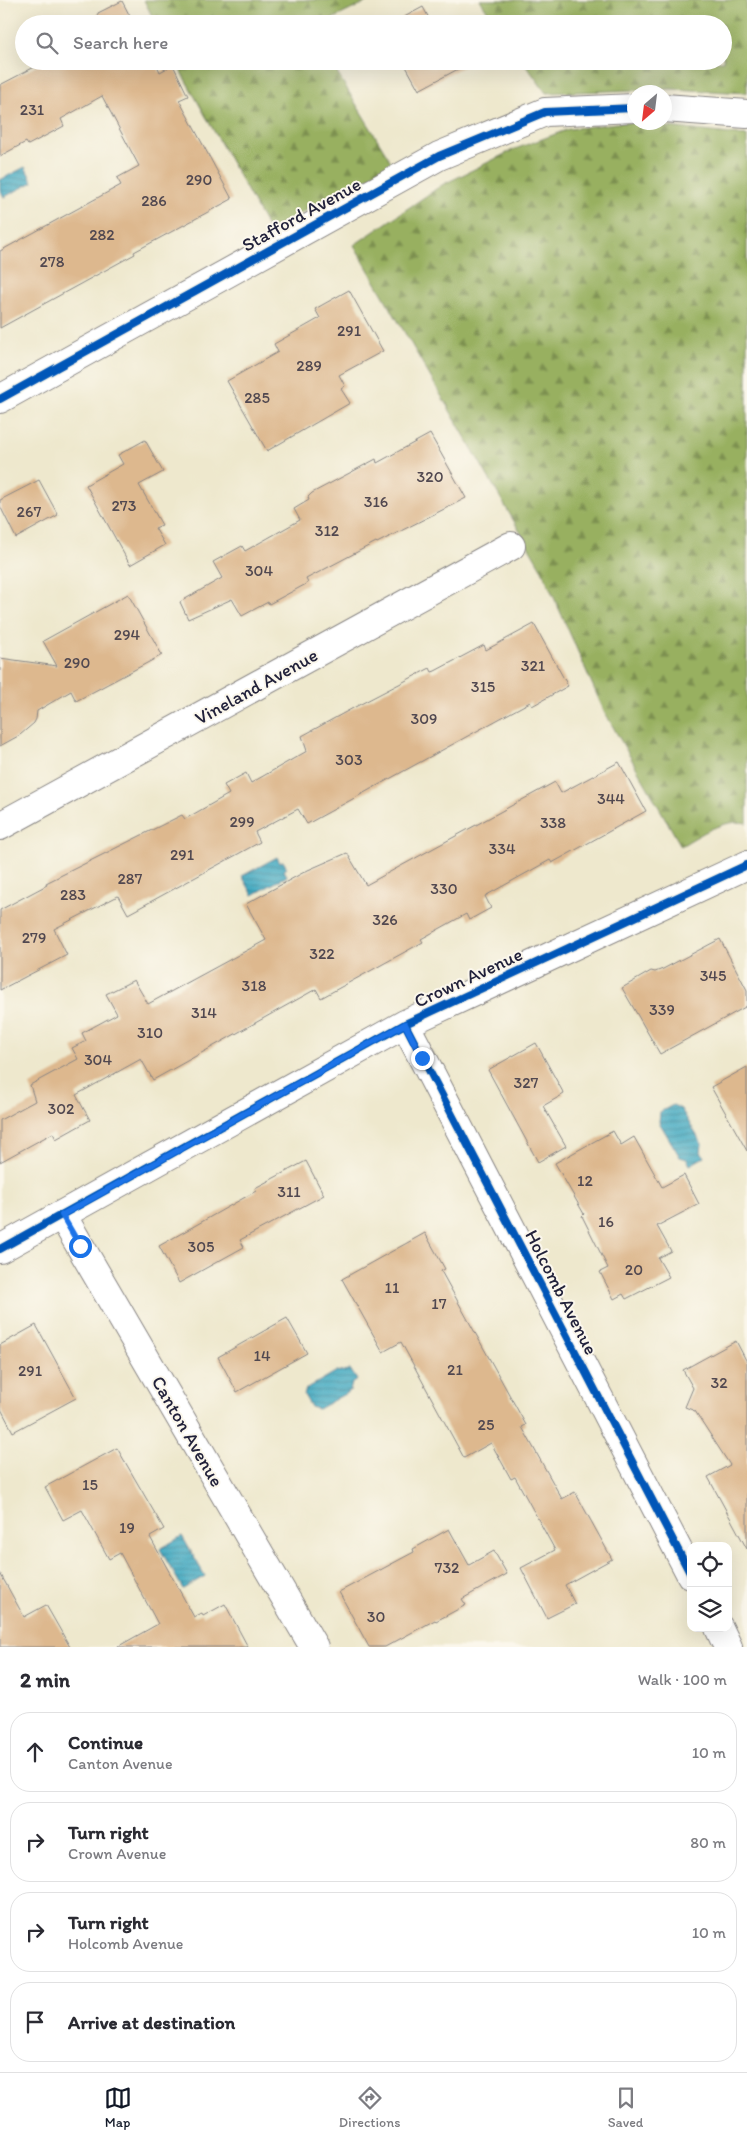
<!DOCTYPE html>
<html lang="en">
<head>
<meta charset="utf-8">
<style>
	:root { --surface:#fff; --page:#f7f7f7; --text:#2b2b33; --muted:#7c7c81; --line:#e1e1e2; --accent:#111827 }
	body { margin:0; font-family:Itim,sans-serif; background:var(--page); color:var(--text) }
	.controls { position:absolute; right:15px; bottom:15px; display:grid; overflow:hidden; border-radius:10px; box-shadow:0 5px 20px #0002 }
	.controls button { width:45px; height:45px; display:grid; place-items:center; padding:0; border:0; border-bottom:1px solid var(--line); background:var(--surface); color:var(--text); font:25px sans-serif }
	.compass { position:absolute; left:627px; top:85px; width:45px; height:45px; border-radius:50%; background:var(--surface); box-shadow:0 5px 20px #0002; rotate:208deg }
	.stop { position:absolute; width:15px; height:15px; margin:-11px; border:4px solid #1a73e8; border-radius:50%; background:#fff }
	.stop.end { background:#1a73e8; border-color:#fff; box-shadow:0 1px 5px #0008 }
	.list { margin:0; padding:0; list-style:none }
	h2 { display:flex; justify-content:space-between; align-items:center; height:65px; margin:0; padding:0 20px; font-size:21px }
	h2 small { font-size:16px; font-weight:400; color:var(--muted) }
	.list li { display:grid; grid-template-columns:32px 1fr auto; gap:15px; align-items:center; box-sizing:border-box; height:80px; margin:0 10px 10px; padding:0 10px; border:1px solid var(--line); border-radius:20px }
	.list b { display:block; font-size:19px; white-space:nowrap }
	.list p { margin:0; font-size:16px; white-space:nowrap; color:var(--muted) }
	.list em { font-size:16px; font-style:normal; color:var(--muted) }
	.icon { flex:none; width:28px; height:28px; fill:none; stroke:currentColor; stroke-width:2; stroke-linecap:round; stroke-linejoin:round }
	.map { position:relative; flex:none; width:747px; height:1647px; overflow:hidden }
	.search { position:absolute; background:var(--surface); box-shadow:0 5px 20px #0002; left:15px; right:15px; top:15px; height:55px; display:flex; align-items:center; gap:12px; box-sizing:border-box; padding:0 18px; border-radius:28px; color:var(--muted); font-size:19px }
	.sheet { height:425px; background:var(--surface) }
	nav { display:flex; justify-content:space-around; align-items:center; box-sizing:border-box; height:70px; border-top:1px solid var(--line); background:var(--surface); font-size:14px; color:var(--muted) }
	nav a { display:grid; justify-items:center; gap:2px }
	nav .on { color:var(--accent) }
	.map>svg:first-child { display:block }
</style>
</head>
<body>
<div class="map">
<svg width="747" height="1647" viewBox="0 0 747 1647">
	<defs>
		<pattern id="forest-firs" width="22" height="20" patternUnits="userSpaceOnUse" patternTransform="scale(1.25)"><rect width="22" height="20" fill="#98b060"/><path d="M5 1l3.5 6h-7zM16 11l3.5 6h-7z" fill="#7c8f50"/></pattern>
		<pattern id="water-rules" width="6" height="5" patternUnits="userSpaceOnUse" patternTransform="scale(1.25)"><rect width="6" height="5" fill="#41a9c1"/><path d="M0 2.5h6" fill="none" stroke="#36899e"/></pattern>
	</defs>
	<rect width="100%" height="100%" fill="#fbf7ec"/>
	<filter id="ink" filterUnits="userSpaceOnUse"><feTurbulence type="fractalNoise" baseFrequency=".02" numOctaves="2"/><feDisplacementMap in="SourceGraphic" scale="10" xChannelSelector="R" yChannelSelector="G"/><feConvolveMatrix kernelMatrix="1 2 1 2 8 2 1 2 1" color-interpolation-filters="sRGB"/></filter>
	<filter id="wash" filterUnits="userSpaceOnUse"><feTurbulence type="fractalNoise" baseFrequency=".0096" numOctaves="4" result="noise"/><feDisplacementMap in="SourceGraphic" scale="20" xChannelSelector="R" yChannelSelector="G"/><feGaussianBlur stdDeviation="1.12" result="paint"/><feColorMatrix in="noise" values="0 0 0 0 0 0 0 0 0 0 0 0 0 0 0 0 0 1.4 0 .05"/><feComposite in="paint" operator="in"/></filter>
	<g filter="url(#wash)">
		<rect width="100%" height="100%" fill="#eee8cd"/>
		<path fill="url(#forest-firs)" stroke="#5d694e" d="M144 0H371L322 24H156Z
			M480 0H747V93L671 89 546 93 523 61H723V24H496Z
			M175 61H330L393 165 269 230Z
			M625 122 747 136V823C722 819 702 834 681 846L604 711 541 568 354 245 442 185 515 149 569 129Z"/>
		<path fill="url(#water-rules)" stroke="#32667e" d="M25 167 33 182 4 197 0 189V180Z
			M277 857 280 863 283 861 287 868 284 870 287 876 253 895 242 876Z
			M673 1105 681 1109 702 1144 701 1152 704 1157 690 1165 687 1159 680 1157 659 1122 660 1112Z
			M350 1369 357 1380 352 1383 350 1391 318 1409 311 1407 304 1395 306 1389 337 1371 344 1372Z
			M182 1536 205 1576 183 1589 160 1549Z"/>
		<g id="blocks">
			<path fill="#ddb88e" d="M122 1 134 24H96L98 13Z
				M423 7 432 24H391Z
				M46 61H155L160 72 173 65 188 96 179 100 232 199 134 252 135 254 0 328V251L121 185 117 178 139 166 102 96 61 119 64 126 28 145 26 142 0 156V85Z
				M403 61H473L419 90Z
				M349 290 383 351 339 375 345 386 341 389 350 403 267 451 227 381 278 352 274 344 320 318 315 309Z
				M430 434 466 498 377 543 376 542 306 579 308 583 269 604 268 602 242 616 232 599 188 619 180 602 222 578 213 562 242 546 245 551 300 520 294 509 309 500 308 497 312 493 376 459 377 463Z
				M145 440 163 472 139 485 162 525 155 528 165 545 130 565 86 485 123 464 118 455Z
				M39 480 58 515 16 538 0 506V500Z
				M128 594 162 655 76 701 71 691 37 711 36 719 34 723 20 735 0 746V658L57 666 43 641Z
				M534 624 568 686 532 706 530 702 307 824 298 809 255 832 260 842 128 914 118 896 54 929 67 955 0 990V910L47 885 46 883 182 815 185 819 229 794 224 785 246 773 251 783 307 751 302 736 355 707 430 668 432 672 435 671 484 645 486 650Z
				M619 762 646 811 552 863 550 860 485 896 491 908 469 920 466 914 421 939 423 942 321 998 316 989 153 1080 141 1059 76 1095 90 1120 56 1139 53 1133 0 1162V1120L35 1101 30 1085 78 1059 72 1048 86 1041 82 1033 117 1014 106 994 134 980 148 1004 266 940 246 904 308 870 347 853 366 885 555 782 561 793Z
				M720 939 747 990V1006L660 1054 622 988 651 971 655 972 663 969Z
				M536 1043 564 1094 543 1106 566 1146 538 1162 488 1070Z
				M747 1067V1151L711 1087Z
				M613 1131 621 1145 634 1137 662 1187 684 1175 699 1204 657 1226 671 1251 658 1258 669 1277 626 1299 623 1294 614 1299 600 1272 608 1268 582 1216 584 1214 555 1163Z
				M306 1161 324 1195 240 1240 244 1247 179 1283 159 1246 256 1191 255 1188Z
				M425 1233 445 1269 441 1271 526 1425 522 1427 562 1499 575 1492 612 1559 565 1585 575 1604 547 1618 521 1568 555 1550 515 1477 511 1479 491 1443 464 1458 401 1342 383 1352 342 1279Z
				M287 1318 307 1353 237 1392 218 1357Z
				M36 1325 76 1398 13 1432 0 1407V1345Z
				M736 1341 747 1362V1549L708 1477 730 1465 695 1411 685 1407 693 1388 683 1370Z
				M117 1448 164 1529 150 1537 194 1617 202 1613 203 1616 225 1604 248 1647H117L158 1624 120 1553 109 1559 82 1510 63 1520 45 1487Z
				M449 1529 469 1565 494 1551 507 1574 462 1599 466 1605 436 1621 435 1620 385 1647H369L339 1592 414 1552 413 1549Z
				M0 1573 24 1617 46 1605 70 1647H0Z"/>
		</g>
	</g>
	<g filter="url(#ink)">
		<use href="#blocks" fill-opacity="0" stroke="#888584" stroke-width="1"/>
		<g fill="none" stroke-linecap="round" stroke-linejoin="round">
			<g stroke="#888584" stroke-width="30">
				<path id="minor" d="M664 108 747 114
					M0 399 439 156 545 112 634 108
					M0 826 511 546
					M405 1024 691 1575
					M62 1215 314 1647
					M0 1249 405 1024 747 865
					M719 1628 728 1647"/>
			</g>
			<use href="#minor" stroke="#fff" stroke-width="28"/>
			<g stroke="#fbf7ec" stroke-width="11">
				<path id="cycleway" d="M0 399 439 156 545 112 634 108
					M405 1024 691 1575
					M0 1249 405 1024 747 865"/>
			</g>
			<use href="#cycleway" stroke="#0057b8" stroke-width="8"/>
		</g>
	</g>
	<g fill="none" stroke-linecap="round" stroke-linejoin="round" filter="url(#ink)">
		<path stroke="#1a73e8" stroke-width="6" d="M80 1246 62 1215 405 1024 422 1058"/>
	</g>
	<g text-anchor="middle" stroke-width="4" stroke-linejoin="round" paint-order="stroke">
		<g font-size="16" fill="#514850">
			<text x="32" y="115">231</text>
			<text x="199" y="185">290</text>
			<text x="154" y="206">286</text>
			<text x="102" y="240">282</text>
			<text x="52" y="267">278</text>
			<text x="349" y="336">291</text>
			<text x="309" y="371">289</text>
			<text x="257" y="403">285</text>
			<text x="430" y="482">320</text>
			<text x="376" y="507">316</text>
			<text x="124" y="511">273</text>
			<text x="29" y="517">267</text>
			<text x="327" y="536">312</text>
			<text x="259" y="576">304</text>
			<text x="127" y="640">294</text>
			<text x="77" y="668">290</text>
			<text x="533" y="671">321</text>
			<text x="483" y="692">315</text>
			<text x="424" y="724">309</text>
			<text x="349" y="765">303</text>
			<text x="611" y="804">344</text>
			<text x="242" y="827">299</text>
			<text x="553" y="828">338</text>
			<text x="502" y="854">334</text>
			<text x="182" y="860">291</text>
			<text x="130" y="884">287</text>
			<text x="444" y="894">330</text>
			<text x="73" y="900">283</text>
			<text x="385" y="925">326</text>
			<text x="34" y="943">279</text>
			<text x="322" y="959">322</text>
			<text x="713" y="981">345</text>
			<text x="254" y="991">318</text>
			<text x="662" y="1015">339</text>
			<text x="204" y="1018">314</text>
			<text x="150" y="1038">310</text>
			<text x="98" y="1065">304</text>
			<text x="526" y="1088">327</text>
			<text x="61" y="1114">302</text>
			<text x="585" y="1186">12</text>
			<text x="289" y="1197">311</text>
			<text x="606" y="1227">16</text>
			<text x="201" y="1252">305</text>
			<text x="634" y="1275">20</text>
			<text x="392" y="1293">11</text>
			<text x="439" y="1309">17</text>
			<text x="262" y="1361">14</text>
			<text x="455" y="1375">21</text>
			<text x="30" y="1376">291</text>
			<text x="719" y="1388">32</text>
			<text x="486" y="1430">25</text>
			<text x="90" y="1490">15</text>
			<text x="127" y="1533">19</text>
			<text x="447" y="1573">732</text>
			<text x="376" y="1622">30</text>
		</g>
		<g font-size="19" fill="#22223b" stroke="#fbf7ec">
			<text transform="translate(301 214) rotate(-29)" y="7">Stafford Avenue</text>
			<text transform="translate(256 686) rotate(-29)" y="7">Vineland Avenue</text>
			<text transform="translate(468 977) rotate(-25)" y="7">Crown Avenue</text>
			<text transform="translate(562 1292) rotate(63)" y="7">Holcomb Avenue</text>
			<text transform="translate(188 1431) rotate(60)" y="7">Canton Avenue</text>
		</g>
	</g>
</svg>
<div class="controls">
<button><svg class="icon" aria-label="locate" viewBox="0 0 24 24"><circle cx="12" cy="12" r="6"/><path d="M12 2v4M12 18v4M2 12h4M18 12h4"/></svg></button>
<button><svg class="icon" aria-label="layers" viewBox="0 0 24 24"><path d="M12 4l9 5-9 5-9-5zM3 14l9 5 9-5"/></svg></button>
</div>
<svg class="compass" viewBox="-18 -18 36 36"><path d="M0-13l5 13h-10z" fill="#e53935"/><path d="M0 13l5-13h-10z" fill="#7c7c81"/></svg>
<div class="stop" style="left:80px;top:1246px"></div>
<div class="stop end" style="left:422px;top:1058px"></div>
<div class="search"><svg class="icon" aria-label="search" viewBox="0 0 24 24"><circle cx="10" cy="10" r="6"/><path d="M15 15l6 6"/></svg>Search here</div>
</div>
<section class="sheet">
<h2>2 min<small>Walk · 100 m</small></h2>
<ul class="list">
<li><svg class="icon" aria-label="ahead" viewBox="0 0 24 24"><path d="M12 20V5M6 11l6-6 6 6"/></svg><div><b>Continue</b><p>Canton Avenue</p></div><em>10 m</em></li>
<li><svg class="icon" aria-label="right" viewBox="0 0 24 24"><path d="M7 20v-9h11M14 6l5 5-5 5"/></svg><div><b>Turn right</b><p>Crown Avenue</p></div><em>80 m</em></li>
<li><svg class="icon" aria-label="right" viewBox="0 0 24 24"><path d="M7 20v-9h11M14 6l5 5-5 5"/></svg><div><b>Turn right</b><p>Holcomb Avenue</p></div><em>10 m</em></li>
<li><svg class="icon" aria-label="arrive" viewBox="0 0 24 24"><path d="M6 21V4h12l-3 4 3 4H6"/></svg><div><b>Arrive at destination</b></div></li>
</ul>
</section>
<nav>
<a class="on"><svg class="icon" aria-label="map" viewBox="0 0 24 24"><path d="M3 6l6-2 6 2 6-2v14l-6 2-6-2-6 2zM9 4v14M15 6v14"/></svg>Map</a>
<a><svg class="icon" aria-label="directions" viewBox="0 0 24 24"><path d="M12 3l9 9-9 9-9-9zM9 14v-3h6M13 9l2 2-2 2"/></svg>Directions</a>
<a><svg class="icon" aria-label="saved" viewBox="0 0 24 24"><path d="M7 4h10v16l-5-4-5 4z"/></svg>Saved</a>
</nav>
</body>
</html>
